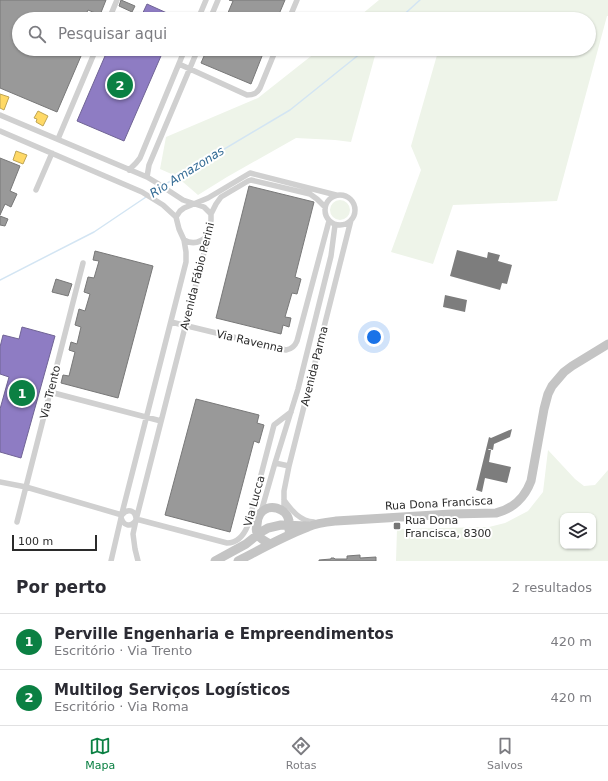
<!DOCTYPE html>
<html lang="pt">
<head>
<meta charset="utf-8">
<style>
	:root { --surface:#fff; --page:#f7f7f7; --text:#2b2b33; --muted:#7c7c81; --line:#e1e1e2; --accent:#0b8043 }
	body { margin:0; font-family:"DejaVu Sans",sans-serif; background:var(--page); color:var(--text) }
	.controls { position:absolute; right:12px; bottom:12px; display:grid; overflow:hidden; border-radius:8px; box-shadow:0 1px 3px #0004 }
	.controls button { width:36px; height:36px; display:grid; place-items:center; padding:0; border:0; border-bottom:1px solid var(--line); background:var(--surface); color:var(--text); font:20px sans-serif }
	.scale { position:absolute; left:12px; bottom:10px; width:85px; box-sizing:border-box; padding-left:4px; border:2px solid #2b2b2b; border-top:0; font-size:11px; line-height:14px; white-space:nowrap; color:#2b2b2b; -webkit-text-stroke:3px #fff; paint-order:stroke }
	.you { position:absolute; left:374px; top:337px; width:14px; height:14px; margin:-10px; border:3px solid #fff; border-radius:50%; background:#1a73e8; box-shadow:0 0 0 6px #1a73e833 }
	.badge { display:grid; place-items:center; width:26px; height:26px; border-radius:50%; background:var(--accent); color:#fff; font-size:13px; font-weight:700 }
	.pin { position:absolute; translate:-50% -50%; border:2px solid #fff; box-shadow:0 1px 4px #0006 }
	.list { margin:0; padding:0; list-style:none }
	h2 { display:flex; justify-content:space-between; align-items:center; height:52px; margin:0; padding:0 16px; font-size:17px }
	h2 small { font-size:13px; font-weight:400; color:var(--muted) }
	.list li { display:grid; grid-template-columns:26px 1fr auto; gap:12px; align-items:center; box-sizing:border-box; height:56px; padding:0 16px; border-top:1px solid var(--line) }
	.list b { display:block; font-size:15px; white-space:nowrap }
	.list p { margin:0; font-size:13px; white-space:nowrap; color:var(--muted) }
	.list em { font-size:13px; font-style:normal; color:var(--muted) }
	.icon { flex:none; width:22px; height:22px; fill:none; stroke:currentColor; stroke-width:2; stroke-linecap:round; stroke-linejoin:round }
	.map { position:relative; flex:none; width:608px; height:561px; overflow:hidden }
	.search { position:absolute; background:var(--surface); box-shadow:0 1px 3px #0004; left:12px; right:12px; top:12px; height:44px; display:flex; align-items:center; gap:10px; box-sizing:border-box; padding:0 14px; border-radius:22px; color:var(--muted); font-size:15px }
	.sheet { height:164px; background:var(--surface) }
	nav { display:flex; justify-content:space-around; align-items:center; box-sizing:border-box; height:56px; border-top:1px solid var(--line); background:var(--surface); font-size:11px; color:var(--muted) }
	nav a { display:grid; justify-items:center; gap:2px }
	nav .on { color:var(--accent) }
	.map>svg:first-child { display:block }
</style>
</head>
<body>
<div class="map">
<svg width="608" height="561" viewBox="0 0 608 561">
	<rect width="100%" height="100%" fill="#fff"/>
	<path fill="#eef4e9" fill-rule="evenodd" d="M379 0H608V16H607L557 201 453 205 433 264 391 252 421 170 411 146 437 55 412 49H589V19H356Z
		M320 49H382L376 52 351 142 335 140 296 138 227 177 198 195 176 176 160 169 166 137 258 98Z
		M330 210a10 10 0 1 1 20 0a10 10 0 1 1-20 0Z
		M548 450 575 479 584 486 595 485 608 470V561H396L397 529 489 527 505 523 528 511 543 492ZM563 516H593V546H563Z"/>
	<path fill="#ffd966" stroke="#bfa554" d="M0 94 9 97 4 110 0 108Z
		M38 111 48 116 43 126 36 122 37 119 34 118Z
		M16 151 27 155 23 164 13 160Z"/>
	<path fill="#8e7cc3" stroke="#706495" d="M147 4 178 18 177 19H140Z
		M108 49H164L124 141 77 121Z
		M22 327 55 336 21 458 0 452V409L9 377 0 374V347L3 335 19 339Z"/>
	<path fill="#999" stroke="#787878" d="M0 0H106L100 15 88 10 87 12 100 18 99 19H19V49H84L57 112 0 88Z
		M121 0 135 6 132 12 119 6Z
		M229 0H285L277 19 272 18V19H238L227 15 233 1Z
		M227 15 238 19H225Z
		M207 49H260L264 51 251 84 201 63Z
		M0 158 20 166 10 191 17 194 11 207 5 204 0 215Z
		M249 186 314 202 295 277 301 279 297 294 292 293 285 317 291 318 289 327 283 325 281 334 216 318Z
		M0 216 8 219 5 226 0 225Z
		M95 251 153 266 118 398 61 383 63 375 69 376 75 352 69 350 71 342 77 344 81 327 75 325 79 309 85 311 90 294 84 292 88 277 94 278 99 261 93 260Z
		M56 279 72 284 68 296 52 292Z
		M196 399 259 415 257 423 264 425 259 443 254 441 230 532 165 515Z
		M360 555V558L376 557V561H319V560L331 559V558H334L335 559H347V556Z"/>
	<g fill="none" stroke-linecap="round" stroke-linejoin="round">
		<path stroke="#d3e5f3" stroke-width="1.5" d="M399 19 420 0
			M164 185 290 110 366 49
			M149 195 161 187
			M0 280 94 232 146 197"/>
	</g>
	<path fill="#7d7d7d" d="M457 250 487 258 488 252 500 255 498 261 512 265 507 284 502 283 500 290 450 276Z
		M445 295 467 300 465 312 443 307Z
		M512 429 510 437 494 444 493 450 489 449 488 450H491L489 462 511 467 507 483 485 478 482 492 476 490 489 437 491 438Z"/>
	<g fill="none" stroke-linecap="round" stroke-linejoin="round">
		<path stroke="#d0d0d0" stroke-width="5.5" d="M109 19 117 0
			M198 19 206 0
			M210 19 218 0
			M289 19 297 0
			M179 64 247 95C254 95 257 93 260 88L276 49
			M0 115 147 177 157 183 183 200 204 207 211 214V220L210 229 136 520C131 528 123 526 121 517L186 262V252L184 240 179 229 176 217 163 205 142 192 0 131
			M58 139 96 49
			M129 170 136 163 140 158 185 49
			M147 177 149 165 198 49
			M36 190 52 153
			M325 210a15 15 0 1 1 30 0a15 15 0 1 1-30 0Z
			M211 214 216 204 221 197 248 181 251 180 310 194 317 199 325 207
			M176 217 180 211 184 208 208 198 250 173 336 195
			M184 240C193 245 200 243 207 236
			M171 322 286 350C292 349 295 346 297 341L329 221
			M50 392 161 421
			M275 463 289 466
			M0 482 26 487 122 515
			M284 500C292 511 300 521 314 522
			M261 512 275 463 298 389 331 256 335 225
			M284 512V491L289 466 351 220
			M122 515C127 508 135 510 136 518
			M136 519 227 543C238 543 244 535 248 525L274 425 291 412
			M136 520 133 534 135 549 138 561
			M17 522 83 263
			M111 561 121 518"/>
		<path stroke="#c4c4c4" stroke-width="9" d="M270 544C266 542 261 539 258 535 256 532 256 528 257 525 257 522 258 517 260 514 268 502 287 508 289 521 290 524 289 527 289 530
			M215 561 246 544 261 532 268 528 281 525 308 526
			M238 561C261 549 284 536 308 527 317 523 327 522 336 521L451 514 496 513C513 509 525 497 531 481L544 409 548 394 552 386 564 372 572 366 608 344"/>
	</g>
	<rect fill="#757575" stroke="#fff" stroke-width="1.5" x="393" y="522" width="8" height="8" rx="2"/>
	<g text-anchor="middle" stroke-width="4" stroke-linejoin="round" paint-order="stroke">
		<g font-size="11" fill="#2b2b2b" stroke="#fff">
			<text transform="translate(197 276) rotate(-76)" y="4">Avenida Fábio Perini</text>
			<text transform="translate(250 341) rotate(13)" y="4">Via Ravenna</text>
			<text transform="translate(314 366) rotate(-76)" y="4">Avenida Parma</text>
			<text transform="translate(50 392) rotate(-76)" y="4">Via Trento</text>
			<text transform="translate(254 501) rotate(-75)" y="4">Via Lucca</text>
			<text transform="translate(439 503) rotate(-3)" y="4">Rua Dona Francisca</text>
		</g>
		<g font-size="11" fill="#2b2b2b" stroke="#fff" text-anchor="start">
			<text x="405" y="524">Rua Dona<tspan x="405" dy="13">Francisca, 8300</tspan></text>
		</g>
		<g font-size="12" font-style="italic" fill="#326a94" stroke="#fff">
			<text transform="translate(187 172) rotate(-32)" y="4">Rio Amazonas</text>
		</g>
	</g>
</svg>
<div class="controls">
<button><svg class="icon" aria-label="layers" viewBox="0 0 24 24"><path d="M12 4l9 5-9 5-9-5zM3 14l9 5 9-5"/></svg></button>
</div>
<div class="scale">100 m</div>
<div class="you"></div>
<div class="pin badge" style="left:22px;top:393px">1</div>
<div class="pin badge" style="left:120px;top:85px">2</div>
<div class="search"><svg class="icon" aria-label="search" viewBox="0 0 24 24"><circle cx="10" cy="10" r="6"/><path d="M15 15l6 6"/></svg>Pesquisar aqui</div>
</div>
<section class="sheet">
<h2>Por perto<small>2 resultados</small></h2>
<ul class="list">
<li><span class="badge">1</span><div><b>Perville Engenharia e Empreendimentos</b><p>Escritório · Via Trento</p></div><em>420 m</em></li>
<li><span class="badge">2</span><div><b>Multilog Serviços Logísticos</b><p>Escritório · Via Roma</p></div><em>420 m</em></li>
</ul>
</section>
<nav>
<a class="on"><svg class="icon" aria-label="map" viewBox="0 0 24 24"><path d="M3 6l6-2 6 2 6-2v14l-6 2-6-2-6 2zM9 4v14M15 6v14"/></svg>Mapa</a>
<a><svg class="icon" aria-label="directions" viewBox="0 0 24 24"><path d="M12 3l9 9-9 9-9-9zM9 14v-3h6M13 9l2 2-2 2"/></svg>Rotas</a>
<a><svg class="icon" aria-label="saved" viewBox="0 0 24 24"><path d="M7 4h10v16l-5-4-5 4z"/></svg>Salvos</a>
</nav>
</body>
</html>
